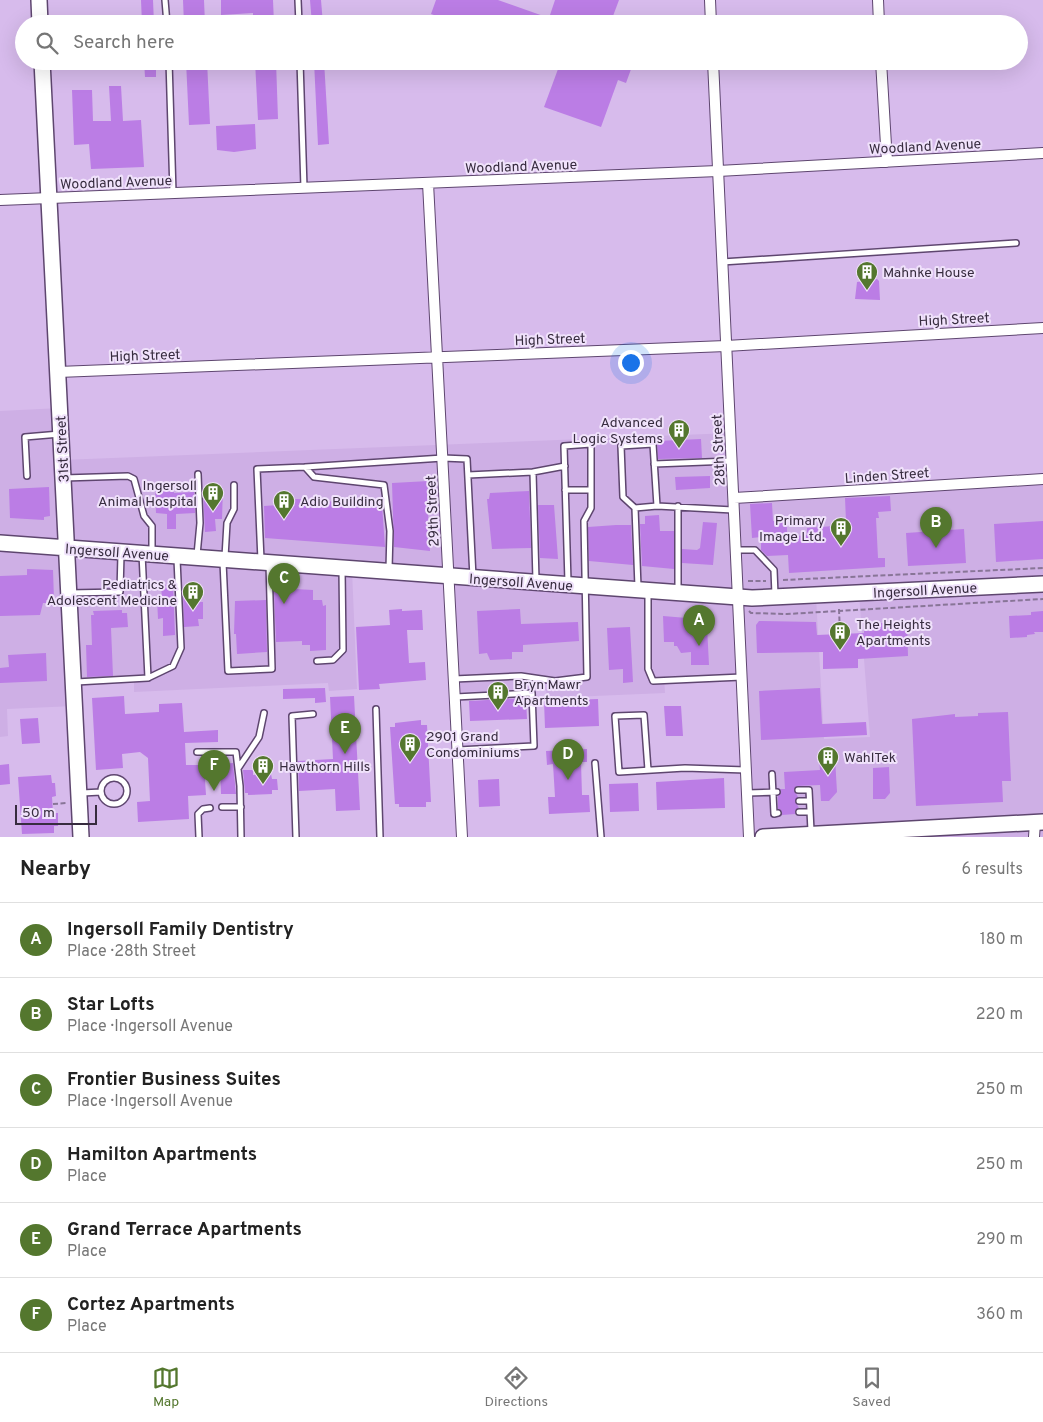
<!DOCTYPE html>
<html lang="en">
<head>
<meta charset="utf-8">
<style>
	:root { --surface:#fff; --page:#f2f2f2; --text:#222; --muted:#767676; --line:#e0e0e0; --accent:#54772e }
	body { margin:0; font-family:Overpass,sans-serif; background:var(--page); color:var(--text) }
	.scale { position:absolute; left:15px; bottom:12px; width:82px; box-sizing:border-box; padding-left:5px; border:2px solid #372c3f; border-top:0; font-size:14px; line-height:18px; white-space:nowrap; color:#372c3f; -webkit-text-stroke:4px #f0e2fb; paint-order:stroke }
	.you { position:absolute; left:630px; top:362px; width:18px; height:18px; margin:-12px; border:4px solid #fff; border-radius:50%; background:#1a73e8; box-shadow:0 0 0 8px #1a73e833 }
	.badge { display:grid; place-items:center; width:32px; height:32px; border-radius:50%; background:var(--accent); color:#fff; font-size:16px; font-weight:700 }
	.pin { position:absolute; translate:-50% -41px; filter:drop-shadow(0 1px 2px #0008) }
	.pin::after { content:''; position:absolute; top:26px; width:18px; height:15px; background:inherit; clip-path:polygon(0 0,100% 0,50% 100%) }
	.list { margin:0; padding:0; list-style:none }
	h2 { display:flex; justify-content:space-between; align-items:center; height:65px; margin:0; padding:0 20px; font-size:21px }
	h2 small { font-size:16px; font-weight:400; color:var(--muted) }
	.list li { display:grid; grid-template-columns:32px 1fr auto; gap:15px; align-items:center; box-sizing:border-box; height:75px; padding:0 20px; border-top:1px solid var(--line) }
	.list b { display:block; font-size:19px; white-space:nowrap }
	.list p { margin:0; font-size:16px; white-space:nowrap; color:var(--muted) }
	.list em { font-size:16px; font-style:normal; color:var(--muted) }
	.icon { flex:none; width:28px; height:28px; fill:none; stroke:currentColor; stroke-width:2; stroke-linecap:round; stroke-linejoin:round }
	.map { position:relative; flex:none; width:1043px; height:837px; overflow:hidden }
	.search { position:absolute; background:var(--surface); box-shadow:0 5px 20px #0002; left:15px; right:15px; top:15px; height:55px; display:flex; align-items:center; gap:12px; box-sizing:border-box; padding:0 18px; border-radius:28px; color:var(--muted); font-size:19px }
	.sheet { height:515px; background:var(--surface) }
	nav { display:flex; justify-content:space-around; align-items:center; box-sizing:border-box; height:70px; border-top:1px solid var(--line); background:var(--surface); font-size:14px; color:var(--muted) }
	nav a { display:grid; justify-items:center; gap:2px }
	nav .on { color:var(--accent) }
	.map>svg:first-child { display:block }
</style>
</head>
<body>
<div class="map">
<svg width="1043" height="837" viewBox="0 0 1043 837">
	<rect width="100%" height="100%" fill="#d7bbec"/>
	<path fill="#ceafe5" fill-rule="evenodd" d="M60 408 62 460 731 433 734 497 1043 479V837H749L742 674 664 677 665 693 547 698 546 690 455 692 449 577 352 570 357 689 329 691 328 683 134 692V680L74 683V706L7 709 8 736 0 737V411ZM859 594 870 737 824 739 816 597Z"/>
	<path fill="#bb7de5" d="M141 0H153L154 24H142Z
		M183 0H204L205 24H184Z
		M221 0H273L274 24H253V13L221 15Z
		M310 0H321L323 24H312Z
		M436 0H498L549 18 555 0H619L610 24H460L431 14Z
		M144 61H156V77H145Z
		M186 61H207L210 124 189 125Z
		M255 61H276L278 119 258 120Z
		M314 61H324L329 144 318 145Z
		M561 61H634L626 83 618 80 601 127 544 107Z
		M109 86H121L123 121 141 120 144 167 91 169 89 144 74 145 72 90H92L93 121H111Z
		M255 124 256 149 234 152 217 150 216 126Z
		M877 279 879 281 880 300 855 299 857 282Z
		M701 439 702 458 658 459 657 441Z
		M710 476V488L676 490 675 477Z
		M429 481V491H427L430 551 394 547 392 483Z
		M49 487 50 516 44 517V520L10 518 9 489Z
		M223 487 222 519H215L216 531 205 532 203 489Z
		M174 489V493L194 492 195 513 176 514V529H167V514L156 513 155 490Z
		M529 491 531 548 492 549 487 499H489L490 493Z
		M890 496 891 511 878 512 879 518H876L878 558H885V567L789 573 788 555 767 556 761 550V537L752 538 750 504 772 503 773 521 787 520V537L807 535V528L834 526V521H846L845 498Z
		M297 499 382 505 385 547 265 538 264 506 292 504V500Z
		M538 505H554L558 559 540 558Z
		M659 515 660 531H674V569L642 566 640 524H645V516Z
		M1043 521V559L996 562 994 524Z
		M703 522 717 523 713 565 682 563V549L697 550 700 548Z
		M616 525H631L633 565 589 561 588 527Z
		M964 529 966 563 908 566 906 533Z
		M27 569 53 570 54 600H46V603H43L40 615 0 616V576L27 575Z
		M161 585H173L175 635 163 636V618L158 619 157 598H162Z
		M294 589 313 590V600H322L323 606 326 605V650L310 651V645H302V641L276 642 274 590Z
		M183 596H197L198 602H203V619H198L199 626 184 627Z
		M266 600 267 652 237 654 236 634H234L235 601Z
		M402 609V611L422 610 423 630H407L409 663 425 662 426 680 379 684 380 689 359 690 356 627 390 625 389 610Z
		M520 609 521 624 578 622 579 641 523 645V652H512V659L490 660 487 653 479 654 477 611Z
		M122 610V613H127L128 627 111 628 113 676 87 677 86 645H92L91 615H94L93 611Z
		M1043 611V632H1034L1035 634 1027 635V637L1010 638 1009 616 1031 615V612Z
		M663 616 687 618V626H707L709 665H691V652L681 653 677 646H674V642H664Z
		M759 621 816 622 817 635 864 633V624L907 622 908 656 858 659V668L823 669V652L757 653 756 625Z
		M630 627 633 682 623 683V669L609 670 607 628Z
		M46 653 47 681 0 683V668L9 667 8 655Z
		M325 688 326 702 315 703V698L283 699V689Z
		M820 688 822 724 866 722 867 735 761 740 759 691Z
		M124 696 125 714 159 712V704L182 703 184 732 218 730V742L185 743 186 765H204L206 795 188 796 189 819 138 822 137 802 150 801 148 758 140 752 122 754 123 768 96 770 92 698Z
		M354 696 360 810 336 811 335 789 299 791 298 761 333 759 330 697Z
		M526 698 527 719 470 721 469 701Z
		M598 699 599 726 545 728 544 701Z
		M664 706H681L683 736H666Z
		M1008 712 1011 781H1002L1003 802 916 806 912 719 955 714V717L978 716V713Z
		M38 718 40 743 22 744 20 719Z
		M421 720V725H427L431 802H426V807H399V804H395L390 727H395V723Z
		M587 749V762H581L582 795H589L590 812 549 814 548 797H555L553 764 547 765 546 751Z
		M835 758 837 792 829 801H821L820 785 796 786 794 790 798 797 795 801 799 808 795 810V814L782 815 781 810 778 809V796L781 794 780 789H785L784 772 820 770 819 759Z
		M233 763 236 794H221L220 764Z
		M9 764 10 784 0 785V765Z
		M889 767 890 793 885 799H873V768Z
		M243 770H253V775L271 774 272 779H277L278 790H272V794L248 795V793H245Z
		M51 775 52 783H55L56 796 52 797 53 813H58V826H54V833L22 834 18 777Z
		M724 778 725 808 657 810 656 782Z
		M499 779 500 806 479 807 478 780Z
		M638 783 639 811 610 812 609 784Z"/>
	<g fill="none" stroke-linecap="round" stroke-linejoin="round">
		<g stroke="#5e466f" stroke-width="8">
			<path id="lane" d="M165 0 167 24
				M298 0 299 24
				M169 61 173 193
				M300 61 304 188
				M722 262 1016 243
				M654 464 731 461
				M305 467 443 458 467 459 473 577
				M533 472 565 466
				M468 475 533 472 536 580
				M27 476 25 437 60 434
				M64 478 128 476 134 479 144 516 152 526V553
				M565 490H591
				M657 506 733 510
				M635 508 657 506 653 444 621 446 623 497 635 508 638 587
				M736 550H755L774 570 775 595
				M142 554 148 678
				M197 555 200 523 198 474
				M225 557 227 523 234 509V485
				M261 560 257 469 305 467 314 477 384 485 390 531 389 569
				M223 562 228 671 272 669 269 564
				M678 590V506
				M648 592V669L653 681 742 677
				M69 593 120 592 121 554
				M317 661 333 660 343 650 342 569
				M454 679 521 676 555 681 587 677 584 521 591 508V444L564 446 568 582
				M76 682 148 678 173 666 181 648 177 559
				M455 697 532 693 534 746 458 750
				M376 709 380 837
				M197 752H236L240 786 241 837
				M595 763 601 837
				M239 767 259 737 264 713
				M648 770 644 715 615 716 619 772 685 768 746 770
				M772 774 774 814 778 813
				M101 791a13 13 0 1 1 26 0a13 13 0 1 1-26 0Z
				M798 790H809L811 831
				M82 793 101 792
				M747 793 777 792
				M799 801H809
				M222 807H241
				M799 812H810
				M199 837 198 814 203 809 210 808
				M296 837 292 716 313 714"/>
		</g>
		<g stroke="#5e466f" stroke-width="12">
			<path id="street" d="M710 0 711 24
				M878 0 879 24
				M713 61 749 837
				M881 61 887 162
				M428 183 462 837
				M0 200 718 171 1043 153
				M58 372 726 346 1043 328
				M734 498 1043 479
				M1034 837 1035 822"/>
		</g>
		<g stroke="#5e466f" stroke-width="18">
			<path id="secondary" d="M39 0 40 24
				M42 61 81 837
				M0 543 752 598 1043 584
				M763 837 1043 822"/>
		</g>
		<path stroke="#887597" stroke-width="2" stroke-dasharray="5 2.5" stroke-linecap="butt" d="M783 580 1043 568
			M748 581H766
			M839 609 840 634
			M749 611 751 613 787 614 1043 599
			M53 804 67 803"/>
		<use href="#lane" stroke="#fff" stroke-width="5"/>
		<use href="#street" stroke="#fff" stroke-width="10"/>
		<use href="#secondary" stroke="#fff" stroke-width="15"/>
	</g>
	<defs>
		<g id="building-pin" transform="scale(1.125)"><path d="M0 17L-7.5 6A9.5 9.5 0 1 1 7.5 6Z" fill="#54772e" stroke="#f0e2fb"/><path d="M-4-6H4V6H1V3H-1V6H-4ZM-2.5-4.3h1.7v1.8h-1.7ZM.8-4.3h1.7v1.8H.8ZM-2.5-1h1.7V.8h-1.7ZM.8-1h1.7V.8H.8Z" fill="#fff"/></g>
	</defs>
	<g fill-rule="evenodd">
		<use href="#building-pin" x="867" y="272"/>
		<use href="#building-pin" x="679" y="430"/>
		<use href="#building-pin" x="213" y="493"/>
		<use href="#building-pin" x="284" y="501"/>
		<use href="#building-pin" x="841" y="528"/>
		<use href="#building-pin" x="193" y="592"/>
		<use href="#building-pin" x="840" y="632"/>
		<use href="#building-pin" x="498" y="692"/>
		<use href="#building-pin" x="410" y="744"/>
		<use href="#building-pin" x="828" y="757"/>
		<use href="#building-pin" x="263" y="766"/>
	</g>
	<g text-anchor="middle" stroke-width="4" stroke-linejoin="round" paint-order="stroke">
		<g font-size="14" fill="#372c3f" stroke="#f0e2fb">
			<text transform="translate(925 146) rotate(-3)" y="5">Woodland Avenue</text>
			<text transform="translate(521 166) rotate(-2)" y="5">Woodland Avenue</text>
			<text transform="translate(116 182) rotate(-2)" y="5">Woodland Avenue</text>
			<text transform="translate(954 319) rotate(-3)" y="5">High Street</text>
			<text transform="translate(550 339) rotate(-2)" y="5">High Street</text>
			<text transform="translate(145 355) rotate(-2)" y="5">High Street</text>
			<text transform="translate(62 449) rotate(-93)" y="5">31st Street</text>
			<text transform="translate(718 450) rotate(-93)" y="5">28th Street</text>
			<text transform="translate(887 475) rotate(-4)" y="5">Linden Street</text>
			<text transform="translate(432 511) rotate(-93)" y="5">29th Street</text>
			<text transform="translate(117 552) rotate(4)" y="5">Ingersoll Avenue</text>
			<text transform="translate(521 582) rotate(4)" y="5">Ingersoll Avenue</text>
			<text transform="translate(925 590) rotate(-3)" y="5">Ingersoll Avenue</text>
		</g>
		<g font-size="14" fill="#372c3f" stroke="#f0e2fb" text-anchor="start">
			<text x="883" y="277">Mahnke House</text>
			<text x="663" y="427" text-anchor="end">Advanced<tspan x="663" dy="16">Logic Systems</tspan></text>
			<text x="197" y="490" text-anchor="end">Ingersoll<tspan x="197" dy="16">Animal Hospital</tspan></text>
			<text x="300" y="506">Adio Building</text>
			<text x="825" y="525" text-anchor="end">Primary<tspan x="825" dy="16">Image Ltd.</tspan></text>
			<text x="177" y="589" text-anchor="end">Pediatrics &amp;<tspan x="177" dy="16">Adolescent Medicine</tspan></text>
			<text x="856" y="629">The Heights<tspan x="856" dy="16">Apartments</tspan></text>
			<text x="514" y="689">Bryn Mawr<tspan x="514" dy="16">Apartments</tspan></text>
			<text x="426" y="741">2901 Grand<tspan x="426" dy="16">Condominiums</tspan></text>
			<text x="844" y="762">WahlTek</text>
			<text x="279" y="771">Hawthorn Hills</text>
		</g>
	</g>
</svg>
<div class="scale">50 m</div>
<div class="you"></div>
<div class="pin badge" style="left:699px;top:646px">A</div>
<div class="pin badge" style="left:936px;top:548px">B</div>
<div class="pin badge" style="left:284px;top:604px">C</div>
<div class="pin badge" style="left:568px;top:780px">D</div>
<div class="pin badge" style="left:345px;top:754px">E</div>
<div class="pin badge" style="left:214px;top:791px">F</div>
<div class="search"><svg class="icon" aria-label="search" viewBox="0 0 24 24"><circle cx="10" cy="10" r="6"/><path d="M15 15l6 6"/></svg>Search here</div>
</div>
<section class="sheet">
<h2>Nearby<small>6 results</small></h2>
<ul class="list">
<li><span class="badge">A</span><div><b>Ingersoll Family Dentistry</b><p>Place · 28th Street</p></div><em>180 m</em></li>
<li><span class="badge">B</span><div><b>Star Lofts</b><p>Place · Ingersoll Avenue</p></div><em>220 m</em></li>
<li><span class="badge">C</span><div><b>Frontier Business Suites</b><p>Place · Ingersoll Avenue</p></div><em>250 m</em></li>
<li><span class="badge">D</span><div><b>Hamilton Apartments</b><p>Place</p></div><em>250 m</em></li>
<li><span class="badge">E</span><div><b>Grand Terrace Apartments</b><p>Place</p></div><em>290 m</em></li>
<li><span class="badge">F</span><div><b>Cortez Apartments</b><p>Place</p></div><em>360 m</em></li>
</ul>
</section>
<nav>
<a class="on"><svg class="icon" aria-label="map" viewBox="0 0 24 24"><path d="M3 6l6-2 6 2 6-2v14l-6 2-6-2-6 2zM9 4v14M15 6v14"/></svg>Map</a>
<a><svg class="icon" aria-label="directions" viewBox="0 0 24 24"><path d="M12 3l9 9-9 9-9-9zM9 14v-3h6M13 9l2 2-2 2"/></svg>Directions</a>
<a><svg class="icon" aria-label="saved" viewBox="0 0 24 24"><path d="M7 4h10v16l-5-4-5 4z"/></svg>Saved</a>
</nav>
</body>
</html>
